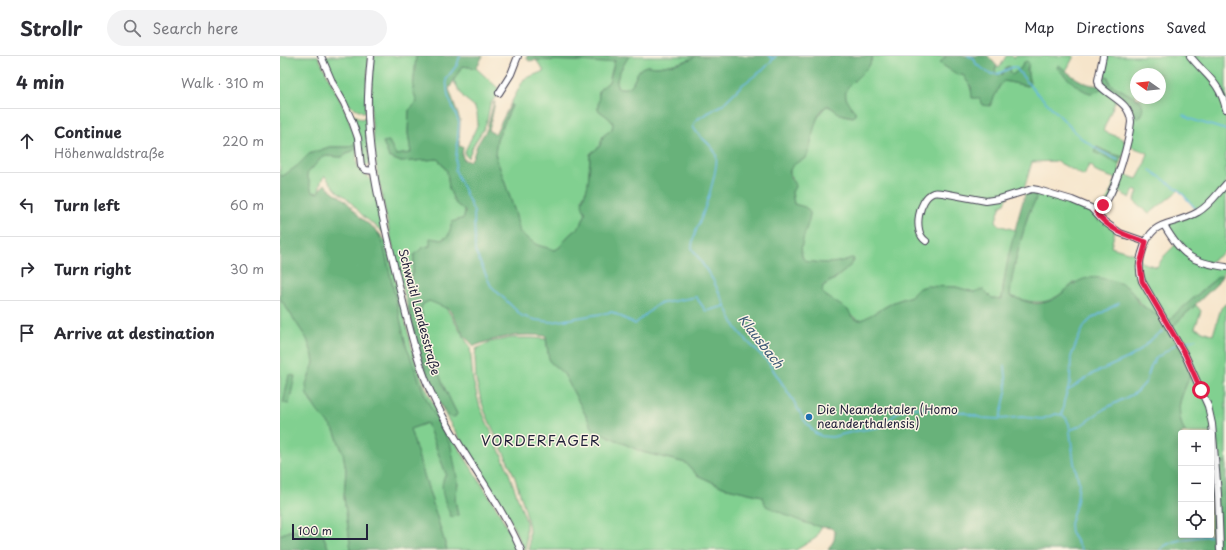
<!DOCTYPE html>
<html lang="en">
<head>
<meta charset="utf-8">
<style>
	:root { --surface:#fff; --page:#f2f2f3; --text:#2b2b33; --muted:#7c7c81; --line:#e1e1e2 }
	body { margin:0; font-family:"Playpen Sans",sans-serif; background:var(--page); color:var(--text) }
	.controls { position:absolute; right:12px; bottom:12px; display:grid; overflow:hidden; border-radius:4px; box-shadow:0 2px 10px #0003 }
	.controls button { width:36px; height:36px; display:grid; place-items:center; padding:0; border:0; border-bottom:1px solid var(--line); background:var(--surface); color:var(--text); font:20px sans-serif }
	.compass { position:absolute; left:850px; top:12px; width:36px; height:36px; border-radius:50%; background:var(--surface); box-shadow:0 2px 10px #0003; rotate:285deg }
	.scale { position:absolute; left:12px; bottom:10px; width:76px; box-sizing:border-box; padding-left:4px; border:2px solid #22223b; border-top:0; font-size:11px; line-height:14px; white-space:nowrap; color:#22223b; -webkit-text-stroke:3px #fcf5e5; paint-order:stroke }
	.stop { position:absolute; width:12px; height:12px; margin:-9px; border:3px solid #e11d48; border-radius:50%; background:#fff }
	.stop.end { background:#e11d48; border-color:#fff; box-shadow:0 1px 4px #0008 }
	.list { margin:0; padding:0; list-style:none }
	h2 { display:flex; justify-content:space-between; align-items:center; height:52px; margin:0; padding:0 16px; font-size:17px }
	h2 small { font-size:13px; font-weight:400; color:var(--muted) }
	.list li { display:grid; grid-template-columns:26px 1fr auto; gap:12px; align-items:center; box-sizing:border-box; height:64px; padding:0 16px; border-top:1px solid var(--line) }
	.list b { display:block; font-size:15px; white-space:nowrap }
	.list p { margin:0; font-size:13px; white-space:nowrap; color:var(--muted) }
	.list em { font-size:13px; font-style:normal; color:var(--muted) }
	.icon { flex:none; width:22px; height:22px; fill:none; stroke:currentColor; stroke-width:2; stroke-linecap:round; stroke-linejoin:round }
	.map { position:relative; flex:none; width:946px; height:494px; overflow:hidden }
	header { display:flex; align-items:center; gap:24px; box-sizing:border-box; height:56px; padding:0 20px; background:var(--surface); border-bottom:1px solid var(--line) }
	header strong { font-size:19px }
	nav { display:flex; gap:22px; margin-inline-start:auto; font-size:14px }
	.search { width:280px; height:36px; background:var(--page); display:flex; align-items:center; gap:10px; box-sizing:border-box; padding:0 14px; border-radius:22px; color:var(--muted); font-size:15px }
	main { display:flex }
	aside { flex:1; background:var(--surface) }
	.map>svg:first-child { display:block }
</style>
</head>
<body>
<header>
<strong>Strollr</strong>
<div class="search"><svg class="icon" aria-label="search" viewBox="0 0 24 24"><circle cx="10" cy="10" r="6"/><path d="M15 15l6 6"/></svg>Search here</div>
<nav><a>Map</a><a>Directions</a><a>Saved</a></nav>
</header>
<main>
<aside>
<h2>4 min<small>Walk · 310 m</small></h2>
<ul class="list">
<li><svg class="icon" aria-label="ahead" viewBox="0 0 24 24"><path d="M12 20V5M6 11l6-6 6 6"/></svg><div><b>Continue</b><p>Höhenwaldstraße</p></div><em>220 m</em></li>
<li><svg class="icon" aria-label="left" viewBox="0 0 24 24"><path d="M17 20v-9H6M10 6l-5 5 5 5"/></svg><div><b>Turn left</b></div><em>60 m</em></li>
<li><svg class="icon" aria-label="right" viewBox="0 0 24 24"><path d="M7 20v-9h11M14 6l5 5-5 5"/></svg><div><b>Turn right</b></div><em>30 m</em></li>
<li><svg class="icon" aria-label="arrive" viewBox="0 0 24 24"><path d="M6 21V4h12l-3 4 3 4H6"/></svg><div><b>Arrive at destination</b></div></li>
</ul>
</aside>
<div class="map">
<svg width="946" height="494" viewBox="0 0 946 494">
	<rect width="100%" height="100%" fill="#fcf5e5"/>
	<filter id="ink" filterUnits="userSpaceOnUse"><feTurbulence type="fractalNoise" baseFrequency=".025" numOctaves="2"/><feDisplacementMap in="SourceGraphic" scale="8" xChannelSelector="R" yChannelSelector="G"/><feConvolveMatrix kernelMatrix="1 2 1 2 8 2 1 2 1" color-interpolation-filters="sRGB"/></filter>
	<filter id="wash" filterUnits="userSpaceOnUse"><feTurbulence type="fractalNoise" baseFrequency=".012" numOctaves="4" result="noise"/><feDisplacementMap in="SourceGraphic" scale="16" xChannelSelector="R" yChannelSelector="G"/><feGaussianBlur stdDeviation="0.9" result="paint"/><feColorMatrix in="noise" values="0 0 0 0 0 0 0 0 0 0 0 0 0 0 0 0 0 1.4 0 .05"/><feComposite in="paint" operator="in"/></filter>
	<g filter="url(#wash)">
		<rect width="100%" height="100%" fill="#f6e5cb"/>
		<path fill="#81d090" stroke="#527966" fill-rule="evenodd" d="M0 0H38L67 58 77 87 68 91H49L29 98 17 110 3 120 0 119Z
			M43 0H89L85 57 67 48 55 27Z
			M94 0H136L133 34 137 46 129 54 128 77 131 97 116 99 109 86H103L109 101 121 106 158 103 167 115 169 132 175 147 185 155 184 162 172 166 169 179C158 187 144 190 134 199L133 214 128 240 133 272 141 299 151 327 177 358 164 331 148 288 149 285 140 252 143 248 149 245 155 246 167 253 190 291 193 324 200 351 226 409 246 465V494H244L227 458 167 362 148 324 139 300 110 179 97 115 91 60V32Z
			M349 0H416C405 7 390 9 377 11 373 11 368 9 364 11 352 15 358 38 337 31 335 21 344 8 349 0Z
			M593 0H665V2L659 7 683 19 689 28 692 37 699 42 701 47 710 50 720 29 724 25 748 30V11L744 6 741 12 732 19 730 18 728 10 721 19 719 20C715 17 714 14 717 10L720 11 726 0H732L734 2 736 0H794L786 15 779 9 777 12 795 28 822 32 836 43 823 75 843 83 846 88 851 60 861 45 830 28 828 20 824 21 826 10V0H946V195L927 208 946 211 942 220H941C930 226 920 236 911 245 902 253 895 257 887 267L885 263C878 261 858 248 856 241L795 226C770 249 762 250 729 240 731 221 736 203 741 184 745 170 748 156 756 143L752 133 811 152 835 174 831 191 861 200 860 206 877 211 884 200 896 188 884 169 918 156 899 134 869 158 854 145 858 136 854 134 850 142 839 136 831 150 826 146 836 123 816 116 812 110 809 109 804 120 776 105 752 106 744 133 728 140 725 147 721 149 716 164 718 169 735 174 723 230 722 243 712 242 703 233 694 236 676 231 639 232 631 240 614 246 582 264C577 264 575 263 572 259L541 236 543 230 555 223 571 209 574 205 573 202 560 206 553 207H539L533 206 528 207 525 205 522 200 521 187 530 159 528 153 514 148 512 136C519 126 503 116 514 108 517 105 522 104 526 102 530 87 534 59 547 50 558 54 557 59 573 61L575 59V55C568 48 563 41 567 32L589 10ZM856 18H880V42H856ZM847 89 868 97 864 110 857 123 846 119 844 115 839 114 840 109 817 91 829 97 843 101Z
			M335 3 329 26 319 34 318 54 329 62 333 67 332 74 323 80 320 90 310 98 308 130 302 143 306 157 301 169 288 180 280 191 275 194 257 189 239 177 235 156 215 98 217 83 232 50V49H230L244 23 264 15 256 4 300 5Z
			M182 10 196 12 220 34 210 49 207 65 203 74 194 88 188 102 185 99V95L198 68 197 57 194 50 184 42 173 24Z
			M72 58 82 63 85 60 90 107 87 110 83 108Z
			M77 92C77 98 75 109 80 114 85 119 90 121 94 128L104 177 83 160 67 142 57 135 45 120C39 125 41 131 38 137L32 136 27 118 43 100 62 101Z
			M97 175 106 185 134 301 143 326 160 362 219 456 238 494H167L130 373 147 367 166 418 178 459 175 443 178 427 126 289 103 187Z
			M0 242 27 283 33 300 34 307 32 314 30 345 54 374 63 397 66 414 64 441 71 494H49L41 474 9 475 0 479Z
			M946 247V408L945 406 934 405 931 377H906C901 373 898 353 900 346 902 338 907 328 910 319L913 318 890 272 916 249 921 255 915 272 933 279 941 252Z
			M231 282H253L266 283 269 305 284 318 313 373 362 396 406 407 417 419 443 431 482 440 524 466 541 471 536 482 516 494H249V472L245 453 234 419 205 356 201 344 196 324 195 301 196 293 210 286Z"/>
		<path fill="#68b27a" stroke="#456a5a" d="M136 0H203L196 12 182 10 169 33 180 64 179 90 183 91 182 99 184 104 189 105 193 101 197 89 207 73 214 46H215L209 75 215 78 230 49H232L217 83 215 98 235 156 240 177 257 189 275 194 280 191 288 180 301 169 306 157C297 145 307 139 308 127 309 118 310 108 310 98L320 90 323 80 332 73 333 67 329 62 318 54 319 34 329 26 335 4 323 7 300 5 256 4 249 5 247 3V0H349C344 8 335 21 337 31 358 38 352 15 364 11 368 9 373 11 377 11 390 9 405 7 416 0H593L589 10 567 32C563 41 568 48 575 55V59L573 61 560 58 549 50H546C532 61 534 84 527 100L526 102C518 106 505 111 511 123 513 126 515 127 515 131L512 136 514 148 525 151 530 156C531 168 513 197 526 205 529 207 531 205 535 206 547 208 559 207 571 202L574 203C569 215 553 223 543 230L542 236 546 240 568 254 574 263 578 264H582L614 246 631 240 639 232 647 230 676 231 694 236 703 233 712 242 722 243C725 207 735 173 745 138V135L752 133C754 136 756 138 756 142 755 147 750 153 748 159 741 185 732 212 730 240 740 243 752 249 762 247 786 243 791 218 820 222 829 223 844 227 851 234 854 237 855 241 857 245 859 249 880 261 885 263L888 267C894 257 902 253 910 245 920 237 929 228 939 220H942L937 228 891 272 913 318 910 319C907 328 902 337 900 346 898 353 901 373 906 377H901V479H931V389L935 405 946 406V494H548L554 484 555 476 551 472C528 471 507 459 486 450L482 440 443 431 417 419 406 407 362 396 313 373 284 318 269 305 266 280C240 277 218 281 194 290L185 281 169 253 149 245 143 248 141 253 149 285 148 288 164 331 177 358 175 361 171 362C152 345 129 267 128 242 127 233 132 223 133 215 134 210 134 204 134 199L142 192 150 190V182L162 184 169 179 172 166 184 162 185 155 175 147 169 132 167 115 158 103 121 106 109 101 103 86 109 85 116 99 131 97 128 77 129 54 137 46 133 34Z
			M665 0H708L717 10C714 14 715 17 719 20L721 19 728 10 731 11 730 16 732 19 741 12 744 6 747 5 749 7 747 15 750 27 748 30 724 25 720 29 710 50 702 49 699 42H692L691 31 683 19H678L659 7 665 2Z
			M778 9C789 17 805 31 819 29L818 23 828 20 830 28 861 45C864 52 863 57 858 63L851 60 850 56 822 32C819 34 814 38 810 37 800 35 785 20 777 12Z
			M77 87V92L62 101 43 100 27 118 32 136 38 137 41 132 45 128 48 132 65 144 81 162 97 175 103 187 126 289 145 340 171 390 178 427 175 443 178 460 171 461C166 448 157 431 166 418L147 367 130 373 167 494H71L64 441 66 414 63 397 54 374 38 356 27 339 26 328 34 307 33 300 27 283 0 242V119L3 120 17 110 29 98 49 91H68Z
			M817 91 829 97 843 101 840 109 814 96Z
			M9 319 15 320 9 348 3 347Z
			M41 474 49 494H0V479L9 475Z"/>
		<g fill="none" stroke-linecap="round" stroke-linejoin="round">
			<path stroke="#67b9e2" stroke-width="1.5" d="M180 0 177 9 166 23 168 40 179 66 175 114 194 156 195 195 211 230 242 260 256 264 272 266 332 256 355 268 378 248 416 241 426 255 445 250
				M489 0 494 3
				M496 0 484 13 462 29 443 48 416 64 413 70C417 82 433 87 436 99 439 113 426 149 421 163 417 172 412 182 412 192L433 224 456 272 466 284 488 306 513 344 524 364 535 377 541 380 552 381 576 375 601 371 618 356 629 352H637L666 354 682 356 702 362 720 363 742 361 762 363 776 358 782 359 786 362 789 368 794 407 799 426 797 445 790 468 791 477 802 494
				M688 0 694 2 696 8 710 18H717L733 11 736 12 751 31 775 55 801 82 820 95 838 104
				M903 59 910 63 946 74
				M870 114 899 134 916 153
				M901 287 916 283
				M789 334 810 319 848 302 857 297 874 281 883 275
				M782 359 784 345 790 327 791 301 798 283 805 269 811 263 839 247
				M720 363 727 332 725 310
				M790 374 800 370 824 353 857 336 866 326 871 310 875 303 896 288
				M880 494C889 483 917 481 930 480"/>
		</g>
	</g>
	<g filter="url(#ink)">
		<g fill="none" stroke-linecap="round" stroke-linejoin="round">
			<g stroke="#423f51" stroke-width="8">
				<path id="minor" d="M41 0 53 28 64 47 72 65 78 82 81 110 86 114 94 115
					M91 0C89 20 87 40 88 60 90 118 106 174 119 230 129 269 137 309 155 345 180 397 218 441 241 494
					M910 0C927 21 939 25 946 53
					M219 37 231 18 238 0
					M816 156C819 152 824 149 827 144 837 128 849 86 851 66 850 46 831 42 819 29L818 24 823 0
					M884 169C902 200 911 206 946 211
					M646 185C632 176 639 142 653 137 656 136 660 137 663 137L706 145 719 143 752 133 758 134 792 144 811 152 822 164 840 177 866 186
					M940 494 938 438 932 368 928 350 905 299 862 225C859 216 859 206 862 197 872 160 891 172 918 156 929 150 937 138 946 128"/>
			</g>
			<use href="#minor" stroke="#fff" stroke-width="6"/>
		</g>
	</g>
	<g fill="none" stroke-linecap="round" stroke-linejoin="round" filter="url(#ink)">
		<path stroke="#e11d48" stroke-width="5" d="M823 149 816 156C827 173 847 180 866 186L860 208 862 225 905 298 921 334"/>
	</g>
	<circle fill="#1f6fb2" stroke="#fcf5e5" stroke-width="1.5" cx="529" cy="361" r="4"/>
	<g text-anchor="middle" stroke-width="3" stroke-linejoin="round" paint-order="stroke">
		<g font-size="12" fill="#22223b" stroke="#fcf5e5">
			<text transform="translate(139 256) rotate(75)" y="4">Schwaitl Landesstraße</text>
		</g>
		<g font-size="12" fill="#22223b" stroke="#fcf5e5" text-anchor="start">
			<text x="537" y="358">Die Neandertaler (Homo<tspan x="537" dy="14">neanderthalensis)</tspan></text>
		</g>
		<g font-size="13" font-style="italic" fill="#3a5775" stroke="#fcf5e5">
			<text transform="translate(481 285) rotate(52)" y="5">Klausbach</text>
		</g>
		<g font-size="14" letter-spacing="1" fill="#22223b" stroke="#fcf5e5">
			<text x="261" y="390">VORDERFAGER</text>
		</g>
	</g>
</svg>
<div class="controls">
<button>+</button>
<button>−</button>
<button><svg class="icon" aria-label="locate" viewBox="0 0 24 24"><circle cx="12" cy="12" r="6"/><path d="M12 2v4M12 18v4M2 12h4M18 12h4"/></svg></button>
</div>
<svg class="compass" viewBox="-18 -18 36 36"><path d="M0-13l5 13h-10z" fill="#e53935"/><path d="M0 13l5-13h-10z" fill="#7c7c81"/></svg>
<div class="scale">100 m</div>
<div class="stop" style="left:921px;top:334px"></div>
<div class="stop end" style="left:823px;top:149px"></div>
</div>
</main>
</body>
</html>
